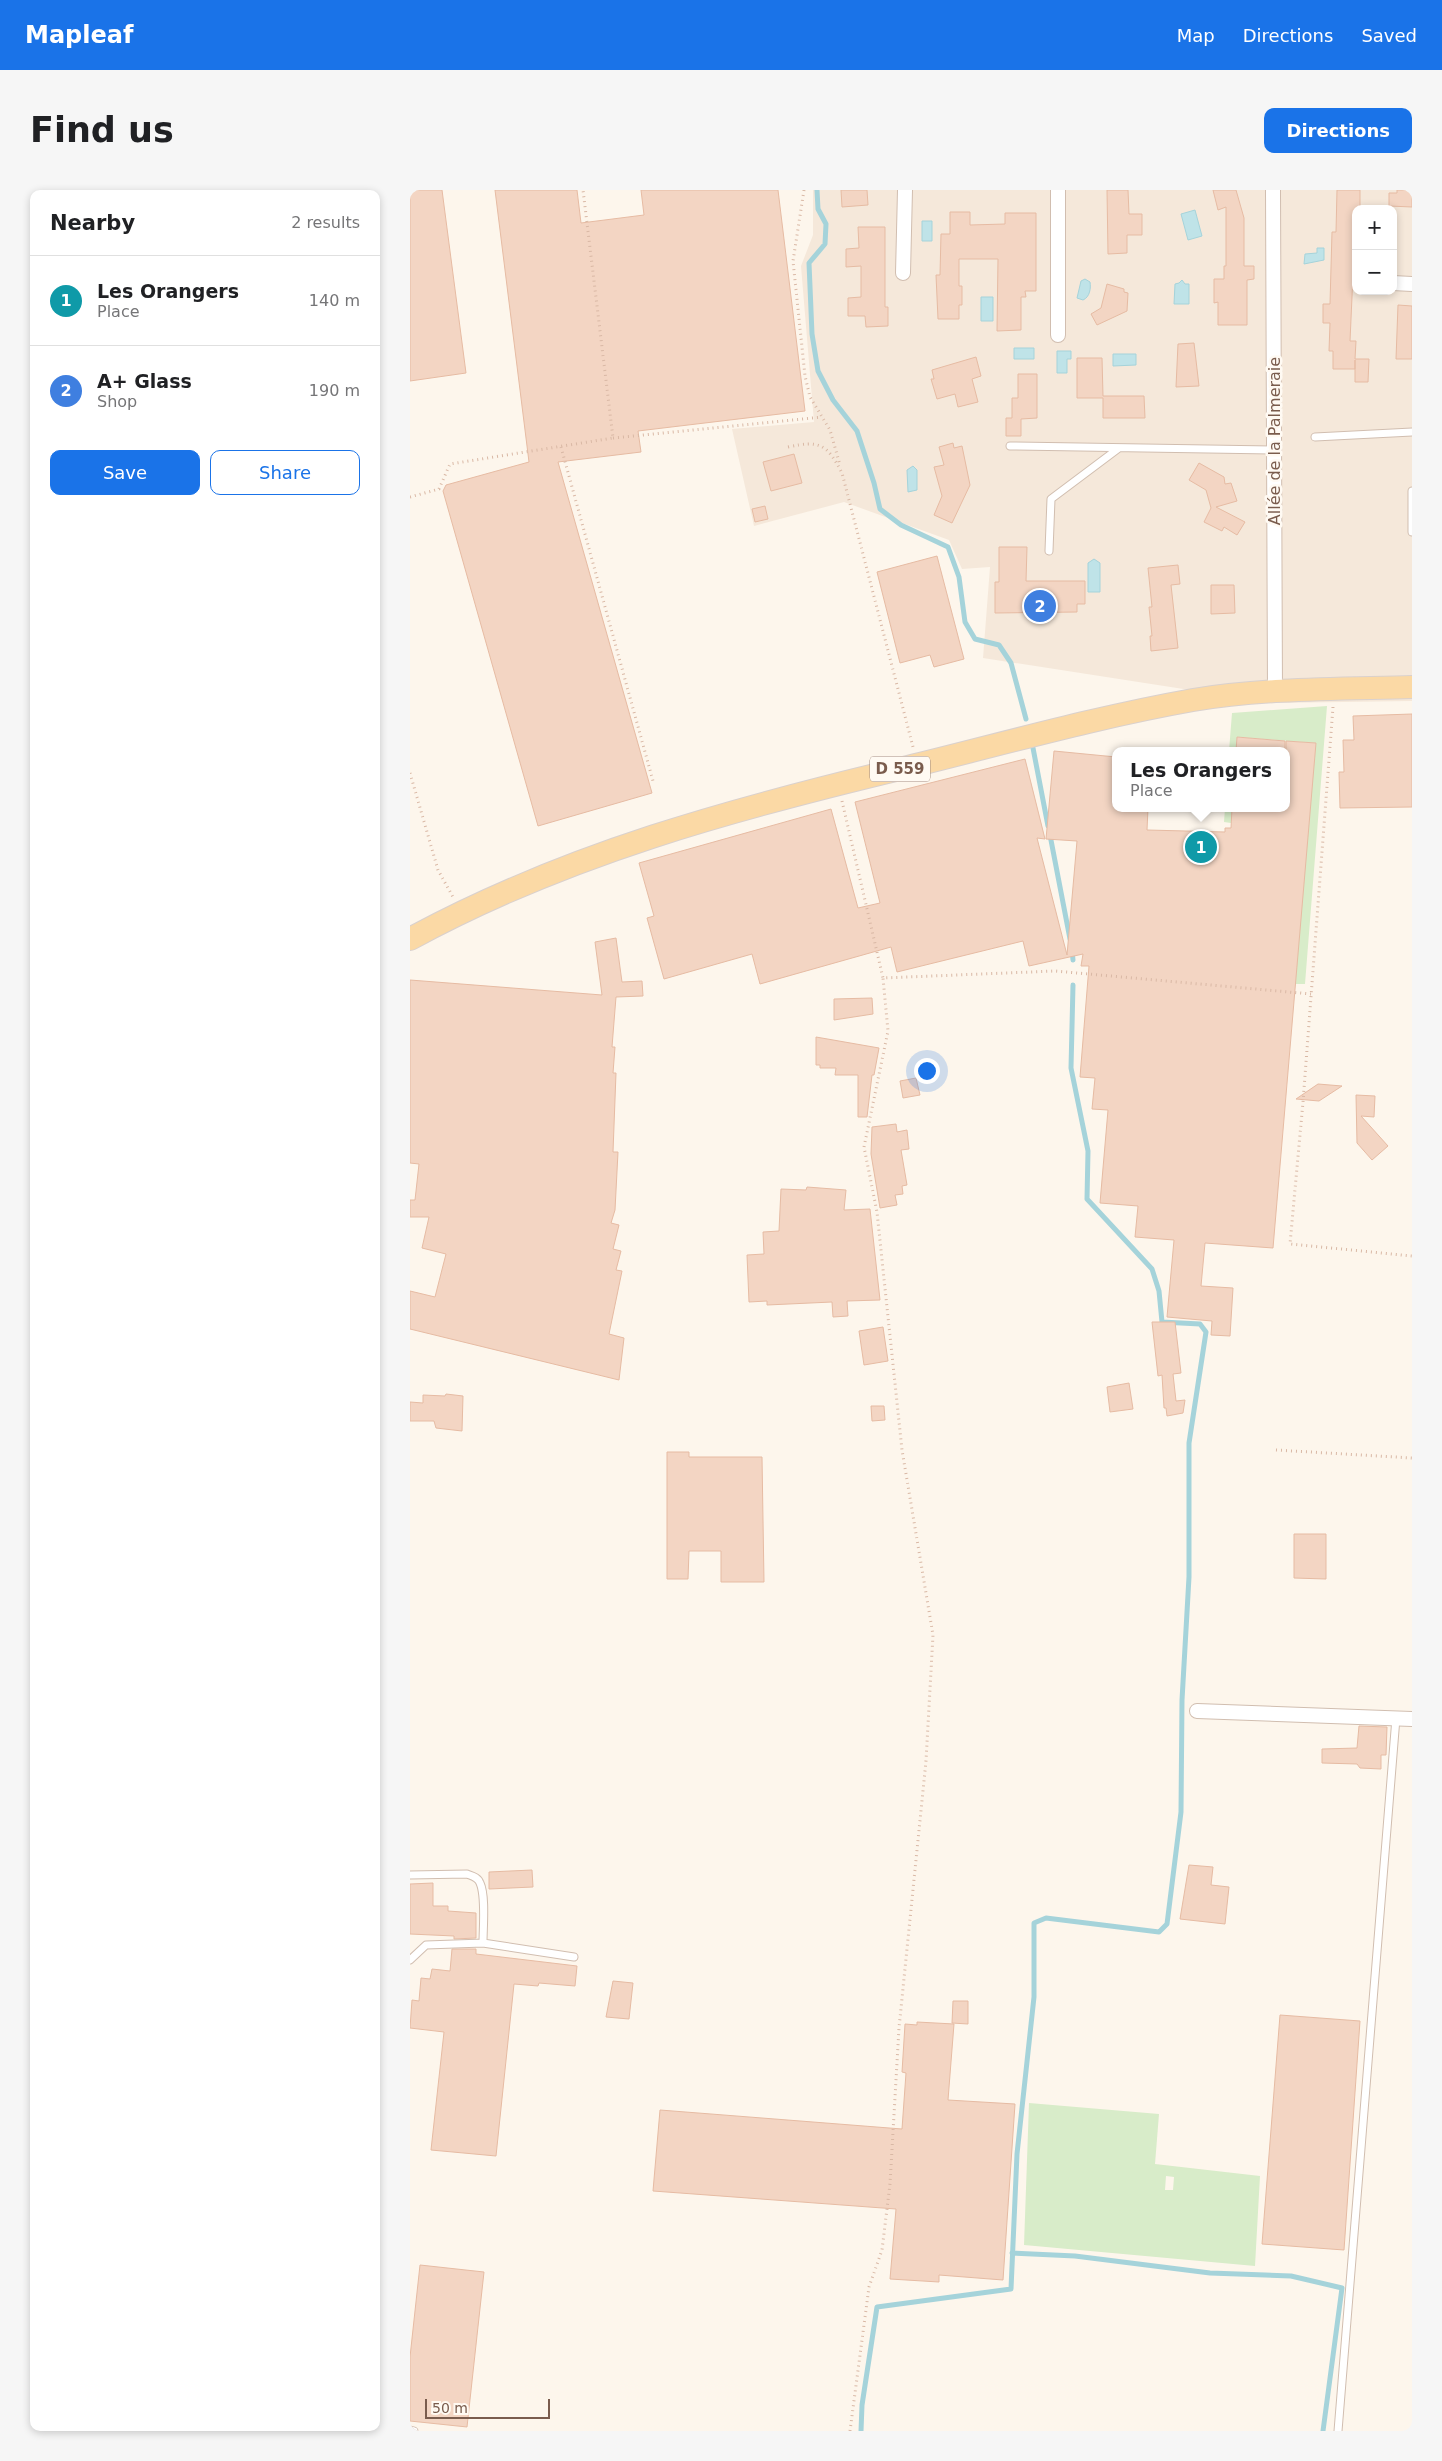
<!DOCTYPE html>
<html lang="en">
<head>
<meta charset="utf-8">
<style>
	:root { --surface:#fff; --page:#f6f6f6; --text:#202124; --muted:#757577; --line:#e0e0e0; --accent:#1a73e8 }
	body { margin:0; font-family:"DejaVu Sans",sans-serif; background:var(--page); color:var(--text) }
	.controls { position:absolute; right:15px; top:15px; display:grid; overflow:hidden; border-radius:10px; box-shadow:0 2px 8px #0003 }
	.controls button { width:45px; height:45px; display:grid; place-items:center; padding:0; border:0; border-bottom:1px solid var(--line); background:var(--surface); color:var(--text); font:25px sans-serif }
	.scale { position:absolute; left:15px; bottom:12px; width:125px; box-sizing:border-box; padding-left:5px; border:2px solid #7a5c4d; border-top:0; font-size:14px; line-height:18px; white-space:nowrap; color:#7a5c4d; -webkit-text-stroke:4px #fffaf3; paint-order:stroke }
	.you { position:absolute; left:516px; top:880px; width:18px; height:18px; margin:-12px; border:4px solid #fff; border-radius:50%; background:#1a73e8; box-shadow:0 0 0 8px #1a73e833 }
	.badge { display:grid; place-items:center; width:32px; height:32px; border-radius:50%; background:var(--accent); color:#fff; font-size:16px; font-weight:700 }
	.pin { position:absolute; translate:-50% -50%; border:2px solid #fff; box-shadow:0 1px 5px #0006 }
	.popup { position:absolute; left:702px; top:557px; width:178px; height:65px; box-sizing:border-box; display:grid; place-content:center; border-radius:10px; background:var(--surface); filter:drop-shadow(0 1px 4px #0005); font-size:16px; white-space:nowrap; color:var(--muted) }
	.popup b { font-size:19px; color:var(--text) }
	.popup::after { content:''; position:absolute; left:50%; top:100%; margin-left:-10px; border:10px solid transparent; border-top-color:var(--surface) }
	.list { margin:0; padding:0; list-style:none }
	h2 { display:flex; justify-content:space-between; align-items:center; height:65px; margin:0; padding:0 20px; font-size:21px }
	h2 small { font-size:16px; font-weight:400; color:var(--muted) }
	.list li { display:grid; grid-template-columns:32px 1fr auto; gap:15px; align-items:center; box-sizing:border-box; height:90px; padding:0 20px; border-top:1px solid var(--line) }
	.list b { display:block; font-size:19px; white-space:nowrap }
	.list p { margin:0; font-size:16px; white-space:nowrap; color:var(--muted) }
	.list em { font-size:16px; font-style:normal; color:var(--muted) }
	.actions { display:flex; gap:10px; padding:15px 20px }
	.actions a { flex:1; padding:11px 0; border:1px solid var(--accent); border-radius:10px; text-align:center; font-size:18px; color:var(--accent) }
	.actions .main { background:var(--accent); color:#fff }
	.map { position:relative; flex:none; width:1002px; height:2241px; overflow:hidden; border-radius:10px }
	header { display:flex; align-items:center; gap:30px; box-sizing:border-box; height:70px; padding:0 25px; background:var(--accent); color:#fff }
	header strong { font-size:24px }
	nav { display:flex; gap:28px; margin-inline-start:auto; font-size:18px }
	.intro { display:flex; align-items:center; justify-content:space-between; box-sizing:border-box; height:120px; padding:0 30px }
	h1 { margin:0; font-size:35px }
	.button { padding:12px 22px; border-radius:10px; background:var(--accent); color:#fff; font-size:18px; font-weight:700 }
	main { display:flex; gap:30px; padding:0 30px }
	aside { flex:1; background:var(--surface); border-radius:10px; box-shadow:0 2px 8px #0003 }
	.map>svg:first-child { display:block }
</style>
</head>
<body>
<header>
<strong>Mapleaf</strong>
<nav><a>Map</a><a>Directions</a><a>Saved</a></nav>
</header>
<div class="intro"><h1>Find us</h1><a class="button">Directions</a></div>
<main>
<aside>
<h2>Nearby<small>2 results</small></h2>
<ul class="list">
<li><span class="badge" style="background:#0f9aa8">1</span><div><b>Les Orangers</b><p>Place</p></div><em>140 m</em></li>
<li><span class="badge" style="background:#3f7fe0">2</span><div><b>A+ Glass</b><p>Shop</p></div><em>190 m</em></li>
</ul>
<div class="actions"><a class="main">Save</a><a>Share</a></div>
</aside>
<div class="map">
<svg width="1002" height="2241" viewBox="0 0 1002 2241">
	<rect width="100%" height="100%" fill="#fdf6ec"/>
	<path fill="#f5e8da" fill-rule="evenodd" d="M403 0H1002V511L864 513 573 468 580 377 552 379 539 350 434 312 344 336 322 239 404 232 391 76 403 45ZM946 19H983V101H946Z"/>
	<path fill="#d8ecc9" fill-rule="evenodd" d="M917 516 895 794H885L905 553 827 547 826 561H819L822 523Z
		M815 618H822L821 633 814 632Z
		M619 1913 749 1924 745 1974 850 1986 845 2076 614 2055ZM756 1986 764 1987 763 2000H755Z"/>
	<path fill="#bfe3e8" stroke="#a5d3da" d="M785 20 792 46 778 50 771 24Z
		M512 31H522V51H512Z
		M907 58H914V70L894 74 895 64 907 63Z
		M675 89 680 92C681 98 680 107 673 110L667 108 671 91Z
		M772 90 775 94H779V114H764L765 94 769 93Z
		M571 107H583V131H571Z
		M604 158H624V169H604Z
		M647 161H661V169H657V183H647Z
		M703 164H726V175L703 176Z
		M503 276 507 280V300L498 302 497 280Z
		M684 369 690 373V402H678V373Z"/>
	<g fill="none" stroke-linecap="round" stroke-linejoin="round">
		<path stroke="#a5d3da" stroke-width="5" d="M407 0 408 19 416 34 415 54 399 73 402 144 408 181 423 210 447 241 464 293 470 319 491 335 538 357 549 387 555 432 565 449 589 455 601 473 616 529
			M623 558 638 636
			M640 645 660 749
			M662 760 663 770
			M602 2063 665 2066 800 2083 881 2086 932 2098 913 2241
			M451 2241 452 2215 467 2117 601 2099 607 1964 624 1807V1733L636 1728 749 1742 757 1734 771 1622 772 1510 779 1387V1253L796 1142 790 1134 752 1132 749 1101 742 1079 677 1009 678 961 661 878 663 795"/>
	</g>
	<path fill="#f3d5c3" stroke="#e6bba3" d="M0 0H32L56 183 0 191Z
		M85 0H167L171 33 234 25 231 0H368L395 221 228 241 231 262 148 272 242 603 128 636 33 301 36 295 119 272Z
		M431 0H457L458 15 432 17Z
		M697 0H718L719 24H732V45H717V63L698 64Z
		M803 0H826L834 28V76H844V89L837 90V135H808V112L804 113V89H814V76H816V17L808 20Z
		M927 0H950V19L946 18 940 151H946L945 169H959L958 192H945V170V179H923V161H919L920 133H913V114H920L922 42H926Z
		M987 0H1002V17L979 16V3H987Z
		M540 22H560V35L595 34V23H626V101H615L616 107H611V140L587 141 588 69H549V96H552V115H549V129H528L526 85H530L531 44H540Z
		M448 37H475V117H478V136L456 137 455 126H438V108L451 107V76L436 77V59L449 58Z
		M697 94 714 99V102L718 103 717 121 687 135 681 124 691 118Z
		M988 115 1002 116V169H986Z
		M784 153 789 196 766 197 768 154Z
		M566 167 571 186 562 189 568 212 548 217 545 204 527 209 521 189H524L522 180Z
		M667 168H692L693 206H734L735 228H693V208H667Z
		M608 184H627V228L611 229V246H596V228H602V208H608Z
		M543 253 544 258 552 256 560 295 542 333 524 325 532 306 524 277 534 275 529 257Z
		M384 264 392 293 361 301 353 272Z
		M789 273 814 287 815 294 821 293 827 311 806 317 835 332 827 345 814 337 812 341 794 332 801 318 796 300 779 290Z
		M355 316 358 329 345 332 342 319Z
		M589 357H617L616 391H675V414H667V422L585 423V392H589Z
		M527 366 554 469 524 477 520 465 490 473 467 382Z
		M768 375 770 394 761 395 768 458 741 461 740 446H742L739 417H742L738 378Z
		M801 395H824L825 423 801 424Z
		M1002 524V617L930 618 929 582H934L933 550H944L943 526Z
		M827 547 875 551V561H826Z
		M876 551 906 553 863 1058 795 1053 791 1096 823 1098 820 1146 801 1145 802 1131 757 1127 764 1050 725 1047 728 1016 690 1013 698 920 682 919 685 888 670 887 679 776H671L673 764 619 776 613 751 487 782 481 757 350 794 342 764 254 789 237 728 244 726 229 673 421 619 448 718 470 713 445 612 615 569 635 649 627 648 657 765 667 651 636 649 644 561 706 567V618H738L737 640 815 642V638H821L822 618H876Z
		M206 748 212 792 232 791 233 806 206 807 202 857H205L203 883H206L203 962H208L205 1020 201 1033 209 1035 203 1059 211 1061 206 1080 212 1081 199 1144 214 1148 209 1190 0 1139V1101L25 1107 36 1064 12 1058 19 1027H0V1010H5L9 974 0 973V790L192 805 185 752Z
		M462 808 463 824 424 830V809Z
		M406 847 469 858 464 885H462L457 927H448V885H425L426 878H410V875H406Z
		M506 888 510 905 493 908 490 891Z
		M908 894 932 896 909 911 886 909Z
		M946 905 965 906 964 927 951 926 978 956 962 970 947 953Z
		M486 934 487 942 497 940 499 959 491 960 497 995 492 996 493 1004 485 1005 487 1015 470 1018 461 964 462 937Z
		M397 997 436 1000 434 1020 460 1019 470 1110 437 1111 438 1126 423 1127 422 1112 357 1115V1111L339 1112 337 1065 354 1064 353 1042 369 1041 371 999 396 1000Z
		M742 1132H765L771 1183 763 1184 766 1211 775 1210 773 1223 757 1226 756 1218H754L752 1185 748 1186Z
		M473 1137 478 1171 454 1175 449 1141Z
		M719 1193 723 1219 700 1222 697 1197Z
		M36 1204 53 1206 52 1241 26 1238 24 1231H0V1212L13 1213V1205L35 1206Z
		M461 1216H474L475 1230 462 1231Z
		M257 1262H279V1267H352L354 1392H311V1361H279L278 1389H257Z
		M884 1344H916V1389L884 1388Z
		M949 1536 977 1537 976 1565H971V1579L950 1578 947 1574 912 1573V1559L947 1558Z
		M779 1675 803 1677 801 1695 819 1697 815 1734 770 1729Z
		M122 1680 123 1697 79 1699V1682Z
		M23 1693V1716H38V1721L66 1723V1748L44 1749V1746L0 1744V1694Z
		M42 1759H66V1764L167 1776 165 1796 129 1793 128 1796 104 1794 86 1966 21 1960 34 1842 0 1838 2 1810 9 1811 11 1788 20 1789 22 1779 40 1781Z
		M203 1791 223 1793 219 1829 196 1827Z
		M543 1811H558V1834L542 1833Z
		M870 1825 950 1831 934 2060 852 2054Z
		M507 1832 544 1834 538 1910 605 1914 593 2090 529 2085V2092L480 2089 486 2019 243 2001 250 1920 492 1939 496 1883 492 1882 495 1834 507 1835Z
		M10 2075 74 2082 57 2237 0 2231V2167Z"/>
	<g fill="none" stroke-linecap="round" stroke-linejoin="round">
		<g stroke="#d1beb0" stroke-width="9">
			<path id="service" d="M905 247 1002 242
				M600 256 864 260
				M1002 301V342
				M639 361 641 309 709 258
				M0 1685 57 1684C62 1686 68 1687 70 1693 76 1706 73 1737 73 1753
				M0 1770 16 1755 73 1753 164 1767
				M0 2240 4 2241
				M928 2241 986 1528"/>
		</g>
		<g stroke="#d1beb0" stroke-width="16">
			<path id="minor" d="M648 0V145
				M863 0 865 502
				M493 83 495 0
				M983 93 1002 94
				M787 1521 1002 1529"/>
		</g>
		<g stroke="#dad1cd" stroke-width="24">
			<path id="primary" d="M0 749C156 664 326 618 498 577 592 554 687 527 783 510 855 498 929 499 1002 497"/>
		</g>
		<path stroke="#d9b8a5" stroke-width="3" stroke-dasharray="1 4" stroke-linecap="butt" d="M394 0 383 71 395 186 400 207 420 240 430 275
			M203 248 412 227
			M151 257 243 591
			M378 257C410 250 417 254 432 283L503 557
			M0 307 29 299 40 274 203 248 173 0
			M923 517 893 912 880 1054 1002 1066
			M0 583 28 680 43 707
			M432 611 473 788 645 781 901 804
			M866 1260 1002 1268
			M440 2241 459 2097 472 2060 480 1994 489 1838 516 1571 523 1445 492 1260 467 1022 454 957 478 841 473 788"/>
		<use href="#service" stroke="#fff" stroke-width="7"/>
		<use href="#minor" stroke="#fff" stroke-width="14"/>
		<use href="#primary" stroke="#fbd9a5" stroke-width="22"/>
	</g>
	<g text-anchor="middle" stroke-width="5" stroke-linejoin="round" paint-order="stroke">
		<rect fill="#fffaf3" stroke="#a28b7f" stroke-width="1" x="460" y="566.5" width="60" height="25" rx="4"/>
		<g font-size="15" font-weight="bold" fill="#7a5c4d">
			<text x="490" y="584">D 559</text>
		</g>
		<g font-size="16" fill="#7a5c4d" stroke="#fffaf3">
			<text transform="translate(864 251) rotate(-90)" y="6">Allée de la Palmeraie</text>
		</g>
	</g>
</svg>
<div class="controls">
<button>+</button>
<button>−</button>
</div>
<div class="scale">50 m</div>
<div class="you"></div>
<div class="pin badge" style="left:791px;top:657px;background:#0f9aa8">1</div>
<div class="popup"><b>Les Orangers</b>Place</div>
<div class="pin badge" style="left:630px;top:416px;background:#3f7fe0">2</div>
</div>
</main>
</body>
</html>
